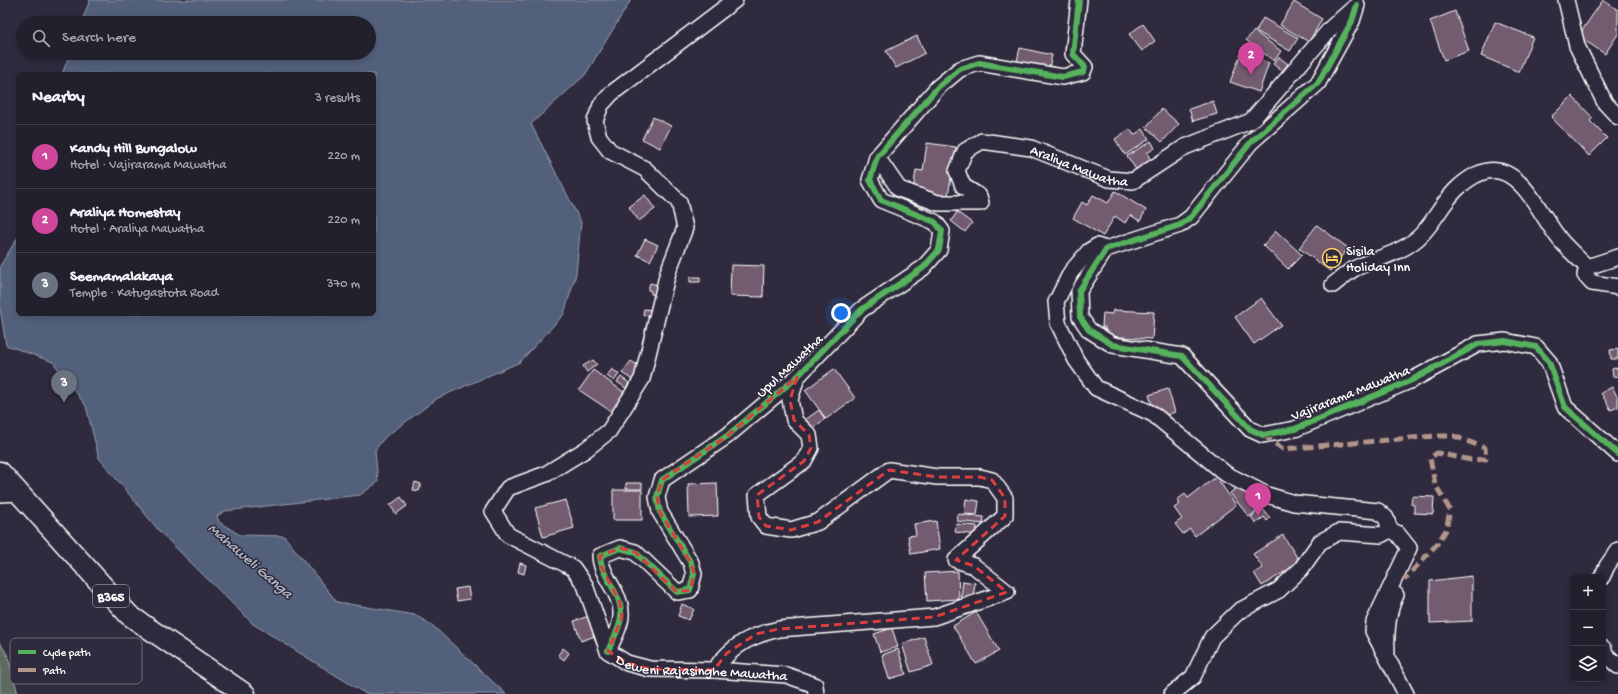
<!DOCTYPE html>
<html lang="en">
<head>
<meta charset="utf-8">
<style>
	:root { --surface:#23202e; --page:#2f2d3a; --text:#f1f3f6; --muted:#a3a3aa; --line:#403e4a; --accent:#8c9099 }
	body { margin:0; font-family:"Gochi Hand",sans-serif; background:var(--page); color:var(--text) }
	.controls { position:absolute; right:12px; bottom:12px; display:grid; overflow:hidden; border-radius:6px; box-shadow:0 2px 6px #0003 }
	.controls button { width:36px; height:36px; display:grid; place-items:center; padding:0; border:0; border-bottom:1px solid var(--line); background:var(--surface); color:var(--text); font:20px sans-serif }
	.you { position:absolute; left:841px; top:313px; width:14px; height:14px; margin:-10px; border:3px solid #fff; border-radius:50%; background:#1a73e8; box-shadow:0 0 0 6px #1a73e833 }
	.badge { display:grid; place-items:center; width:26px; height:26px; border-radius:50%; background:var(--accent); color:#fff; font-size:13px; font-weight:700 }
	.pin { position:absolute; translate:-50% -33px; filter:drop-shadow(0 1px 2px #0008) }
	.pin::after { content:''; position:absolute; top:21px; width:14px; height:12px; background:inherit; clip-path:polygon(0 0,100% 0,50% 100%) }
	.list { margin:0; padding:0; list-style:none }
	h2 { display:flex; justify-content:space-between; align-items:center; height:52px; margin:0; padding:0 16px; font-size:17px }
	h2 small { font-size:13px; font-weight:400; color:var(--muted) }
	.list li { display:grid; grid-template-columns:26px 1fr auto; gap:12px; align-items:center; box-sizing:border-box; height:64px; padding:0 16px; border-top:1px solid var(--line) }
	.list b { display:block; font-size:15px; white-space:nowrap }
	.list p { margin:0; font-size:13px; white-space:nowrap; color:var(--muted) }
	.list em { font-size:13px; font-style:normal; color:var(--muted) }
	.icon { flex:none; width:22px; height:22px; fill:none; stroke:currentColor; stroke-width:2; stroke-linecap:round; stroke-linejoin:round }
	.map { position:relative; flex:none; width:1618px; height:694px; overflow:hidden }
	.search { position:absolute; background:var(--surface); box-shadow:0 2px 6px #0003; left:16px; top:16px; width:360px; height:44px; display:flex; align-items:center; gap:10px; box-sizing:border-box; padding:0 14px; border-radius:22px; color:var(--muted); font-size:15px }
	.panel { position:absolute; background:var(--surface); box-shadow:0 2px 6px #0003; left:16px; top:72px; width:360px; height:244px; border-radius:6px }
	.map>svg:first-child { display:block }
</style>
</head>
<body>
<div class="map">
<svg width="1618" height="694" viewBox="0 0 1618 694">
	<rect width="100%" height="100%" fill="#2f2a3d"/>
	<filter id="ink" filterUnits="userSpaceOnUse"><feTurbulence type="fractalNoise" baseFrequency=".025" numOctaves="2"/><feDisplacementMap in="SourceGraphic" scale="8" xChannelSelector="R" yChannelSelector="G"/><feConvolveMatrix kernelMatrix="1 2 1 2 8 2 1 2 1" color-interpolation-filters="sRGB"/></filter>
	<g filter="url(#ink)">
		<path fill="#5c6b61" stroke="#aeb5b0" d="M0 643 7 654 18 694H0Z"/>
		<path fill="#53617c" stroke="#98a0b0" d="M90 0H631L585 75 531 124 581 222 576 274 564 314 520 362 438 398 385 437 375 450 378 482 360 495 225 511 217 516 219 522 240 535 284 536 337 602 415 615 432 625 506 694H366L253 624 160 532 99 458 86 406 53 362 6 345 0 308V266L18 237V314H374V74H62L70 53H369V23H81Z"/>
		<path fill="#735c70" stroke="#fff" d="M1603 0 1618 10V34L1605 54 1578 36Z
			M1294 2 1322 19 1309 42 1280 25Z
			M1455 11 1469 51 1444 60 1430 21Z
			M1263 18 1298 38 1290 51 1256 31Z
			M1495 22 1533 37 1519 72 1481 56Z
			M1143 24 1155 41 1142 51 1129 34Z
			M1254 31 1281 51 1274 61 1246 40Z
			M917 36 925 53 896 68 886 51Z
			M1020 48 1052 55 1049 68 1017 61Z
			M1241 53 1269 63 1259 92 1230 82Z
			M1279 57 1288 64 1282 71 1273 64Z
			M1572 96 1593 118 1590 121 1607 138 1589 156 1551 117Z
			M1213 101 1217 114 1193 121 1189 109Z
			M1162 109 1179 124 1162 142 1146 127Z
			M653 117 671 126 660 148 642 139Z
			M1130 129 1134 135 1143 129 1149 139 1125 155 1115 139Z
			M1151 141 1155 148 1147 153 1152 162 1137 171 1127 156Z
			M927 143 956 147 948 196 913 191 916 170 923 171Z
			M1115 191 1146 210 1140 221 1130 215 1125 223 1115 216 1103 236 1073 218 1082 202 1087 205 1093 195 1108 203Z
			M645 195 655 209 639 221 629 207Z
			M957 212 972 223 965 232 951 221Z
			M1317 225 1348 248 1330 271 1299 248Z
			M1276 231 1302 255 1288 269 1263 245Z
			M645 239 658 245 650 261 637 255Z
			M731 265 764 266 763 297 730 296Z
			M690 277H700V282H690Z
			M650 283 661 286 659 296 651 294V291L648 290Z
			M1261 298 1281 325 1254 344 1235 317Z
			M644 309 652 310 651 316 643 315Z
			M1113 310 1154 312 1152 339 1105 336V327H1102L1103 313 1112 314Z
			M1618 349V359H1611L1610 350Z
			M593 360 597 364 587 372 583 366Z
			M631 361 643 369 634 381 622 373Z
			M1615 368 1618 369V376L1613 377 1612 369Z
			M612 369 619 374 614 381 607 376Z
			M834 369 855 398 826 419 805 390Z
			M593 370 625 393 612 412 579 390Z
			M621 377 629 383 626 388 617 382Z
			M1612 387 1618 398V407L1611 410 1601 393Z
			M1168 389 1175 412 1161 417 1157 406 1153 407 1149 395Z
			M819 410 825 419 812 429 805 420Z
			M1216 477 1236 505 1195 536 1190 529 1183 534 1175 524 1182 519 1174 508 1180 504 1177 500 1185 494 1188 498Z
			M415 482 421 484 419 491 413 490Z
			M626 483H642V489H626Z
			M717 483 718 516 689 517 688 484Z
			M1241 485 1259 509 1249 517 1230 493Z
			M613 490H642V520H613Z
			M1412 496 1434 497 1433 514 1414 513V505L1411 504Z
			M401 497 407 506 396 514 390 505Z
			M966 499 979 501 977 515 964 514Z
			M566 500 574 528 543 537 535 508Z
			M1262 508 1270 518 1267 521 1264 517 1256 523 1251 517Z
			M958 514 984 517 983 524 957 521Z
			M936 521 940 549 911 554 908 536 916 535 914 524Z
			M956 524 977 526 976 535 955 532Z
			M1283 535 1300 562 1262 586 1254 573 1263 568 1253 554Z
			M520 563 526 565 524 574 518 572Z
			M958 571 959 599 927 601 925 573Z
			M1472 576V621L1430 623V581Z
			M963 581 975 583 973 598 961 597Z
			M468 587 470 599 457 601 455 589Z
			M682 604 694 609 689 620 678 616Z
			M976 612 999 651 976 664 953 626Z
			M589 616 595 636 581 641 574 621Z
			M892 628 898 647 880 652 874 634Z
			M924 637 933 665 911 672 902 644Z
			M563 648 569 653 564 660 558 655Z
			M898 649 906 674 889 679 882 655Z"/>
		<g fill="none" stroke-linecap="round" stroke-linejoin="round">
			<g stroke="#fff" stroke-width="18">
				<g id="minor">
					<path id="s1" d="M735 0 612 93 601 105 595 121 599 137 610 151 645 169 679 202 685 228 668 272 642 379 609 431 585 450 546 474 508 488 493 511 508 535 573 568 585 585 608 651 627 663 650 669 714 670 786 675 815 685 816 694"/>
					<path d="M1566 0 1577 46 1605 103 1618 117"/>
					<path d="M1357 5 1352 21 1318 83 1251 142 1191 217 1180 225 1106 249 1079 291 1080 317 1089 330 1113 345 1182 356 1250 429 1263 435 1295 429 1412 380 1478 344 1505 341 1536 347 1549 362 1565 407 1618 454"/>
					<path id="s2" d="M877 157 899 189 938 203H981L979 196 963 186 957 171 965 151 982 141 1031 148 1109 179 1133 181 1185 147 1251 121 1331 28 1356 6"/>
					<path d="M1106 249 1097 246 1089 251 1071 272 1056 302 1058 323 1076 360 1096 388 1153 414 1226 474 1267 495 1294 503 1378 511 1386 518 1390 530 1381 535 1339 532 1320 542 1301 569 1279 590 1239 611 1212 637 1193 677 1172 694"/>
					<path d="M1618 257 1587 267 1585 275 1592 283 1618 287"/>
					<path d="M1333 285C1339 280 1346 274 1352 270 1374 258 1397 256 1418 238 1434 224 1443 200 1460 186 1513 140 1534 208 1561 241 1569 250 1579 259 1587 267"/>
					<path d="M0 494 18 493"/>
					<path d="M1390 530 1397 533 1409 548 1374 622 1373 631 1406 694"/>
					<path d="M1602 577 1607 566 1618 550"/>
					<path d="M1603 648 1606 655 1618 666"/>
					<path d="M608 651C612 641 621 627 621 616 623 594 601 578 600 556L620 548 635 552 677 592 690 590 694 574 691 563 660 512 657 497 662 480 727 436 797 377 861 310 923 268 939 250 942 231 935 222 881 200 870 180 877 157 938 87 960 69 979 63 1063 77 1083 72 1085 67 1073 54 1079 0"/>
					<path d="M1387 653C1386 633 1387 613 1396 595"/>
					<path d="M714 670C733 645 749 636 779 629L934 617 1007 592 974 566 956 560 1005 516V498L992 480 980 477H937L889 470 818 522 791 530 766 526 759 517 757 495 804 461 811 448 809 435 794 420 790 400 797 377"/>
				</g>
			</g>
			<g stroke="#fff" stroke-width="23">
				<path id="major" d="M0 472 129 615 245 694"/>
			</g>
			<use href="#minor" stroke="#2f2a3d" stroke-width="15"/>
			<use href="#major" stroke="#2f2a3d" stroke-width="20"/>
			<path stroke="#b2968c" stroke-width="5" stroke-dasharray="10 5" stroke-linecap="butt" d="M1263 435 1283 449 1435 436H1454L1485 448 1486 459 1471 460 1437 453 1430 458 1435 484 1450 510 1446 530 1437 544 1404 580"/>
			<g stroke="#2f2a3d" stroke-width="8">
				<path id="cycleway" d="M1357 5 1352 21 1318 83 1251 142 1191 217 1180 225 1106 249 1079 291 1080 317 1089 330 1113 345 1182 356 1250 429 1263 435 1295 429 1412 380 1478 344 1505 341 1536 347 1549 362 1565 407 1618 454
					M608 651C612 641 621 627 621 616 623 594 601 578 600 556L620 548 635 552 677 592 690 590 694 574 691 563 660 512 657 497 662 480 727 436 797 377 861 310 923 268 939 250 942 231 935 222 881 200 870 180 877 157 938 87 960 69 979 63 1063 77 1083 72 1085 67 1073 54 1079 0"/>
			</g>
			<use href="#cycleway" stroke="#56b35d" stroke-width="6"/>
		</g>
	</g>
	<path fill="none" stroke="#da3e3e" stroke-width="3" stroke-dasharray="8 5" stroke-linejoin="round" d="M797 377 790 400 794 420 809 435 811 448 804 461 757 495 759 517 766 526 791 530 818 522 889 470 937 477H980L992 480 1005 498V516L956 560 974 566 1007 592 934 617 779 629 756 634 727 653 714 670 650 669 627 663 608 651 622 617 620 603 601 566 600 556 620 548 635 552 677 592 690 590 694 574 691 563 660 512 657 497 662 480 727 436Z"/>
	<defs>
		<g id="hotel-ring" transform="scale(1)"><circle r="9.5" fill="#2f2a3d" stroke="#ffd166" stroke-width="1.5"/><path d="M-6-4.5h1.5V1H6V5H4.5V3h-9V5H-6ZM-4 0a1.8 1.8 0 1 1 3.6 0ZM.5 0V-2.5h3Q6-2.5 6 0Z" fill="#ffd166"/></g>
	</defs>
	<g fill-rule="evenodd">
		<use href="#hotel-ring" x="1332" y="258"/>
	</g>
	<g text-anchor="middle" stroke-width="3" stroke-linejoin="round" paint-order="stroke">
		<rect fill="#2f2a3d" stroke="#c1bfc5" stroke-width="1" x="93" y="585" width="36" height="22" rx="3"/>
		<g font-size="13" font-weight="bold" fill="#fff">
			<text x="111" y="601">B365</text>
		</g>
		<g font-size="14" fill="#fff" stroke="#2f2a3d">
			<text dy="5" stroke="none"><textPath href="#s2" startOffset="308">Araliya Mawatha</textPath></text>
			<text transform="translate(789 365) rotate(-43)" y="5">Upul Mawatha</text>
			<text transform="translate(1350 392) rotate(-22)" y="5">Vajirarama Mawatha</text>
			<text dy="5" stroke="none"><textPath href="#s1" startOffset="988">Deweni Rajasinghe Mawatha</textPath></text>
		</g>
		<g font-size="14" fill="#fff" stroke="#2f2a3d" text-anchor="start">
			<text x="1346" y="255">Sisila<tspan x="1346" dy="16">Holiday Inn</tspan></text>
		</g>
		<g font-size="15" font-style="italic" fill="#b2b8c4" stroke="#2f2a3d">
			<text transform="translate(251 560) rotate(41)" y="5">Mahaweli Ganga</text>
		</g>
	</g>
	<rect x="10" y="638" width="132" height="46" rx="6" fill="#2f2a3d" stroke="#6d6a77" stroke-width="1"/>
	<rect x="18" y="650" width="18" height="4" fill="#56b35d"/>
	<rect x="18" y="668" width="18" height="4" fill="#b2968c"/>
	<g font-size="11" fill="#fff">
		<text x="43" y="656">Cycle path</text>
		<text x="43" y="674">Path</text>
	</g>
</svg>
<div class="controls">
<button>+</button>
<button>−</button>
<button><svg class="icon" aria-label="layers" viewBox="0 0 24 24"><path d="M12 4l9 5-9 5-9-5zM3 14l9 5 9-5"/></svg></button>
</div>
<div class="you"></div>
<div class="pin badge" style="left:1258px;top:516px;background:#d1479c">1</div>
<div class="pin badge" style="left:1251px;top:75px;background:#d1479c">2</div>
<div class="pin badge" style="left:64px;top:403px;background:#6b7280">3</div>
<div class="search"><svg class="icon" aria-label="search" viewBox="0 0 24 24"><circle cx="10" cy="10" r="6"/><path d="M15 15l6 6"/></svg>Search here</div>
<section class="panel">
<h2>Nearby<small>3 results</small></h2>
<ul class="list">
<li><span class="badge" style="background:#d1479c">1</span><div><b>Kandy Hill Bungalow</b><p>Hotel · Vajirarama Mawatha</p></div><em>220 m</em></li>
<li><span class="badge" style="background:#d1479c">2</span><div><b>Araliya Homestay</b><p>Hotel · Araliya Mawatha</p></div><em>220 m</em></li>
<li><span class="badge" style="background:#6b7280">3</span><div><b>Seemamalakaya</b><p>Temple · Katugastota Road</p></div><em>370 m</em></li>
</ul>
</section>
</div>
</body>
</html>
